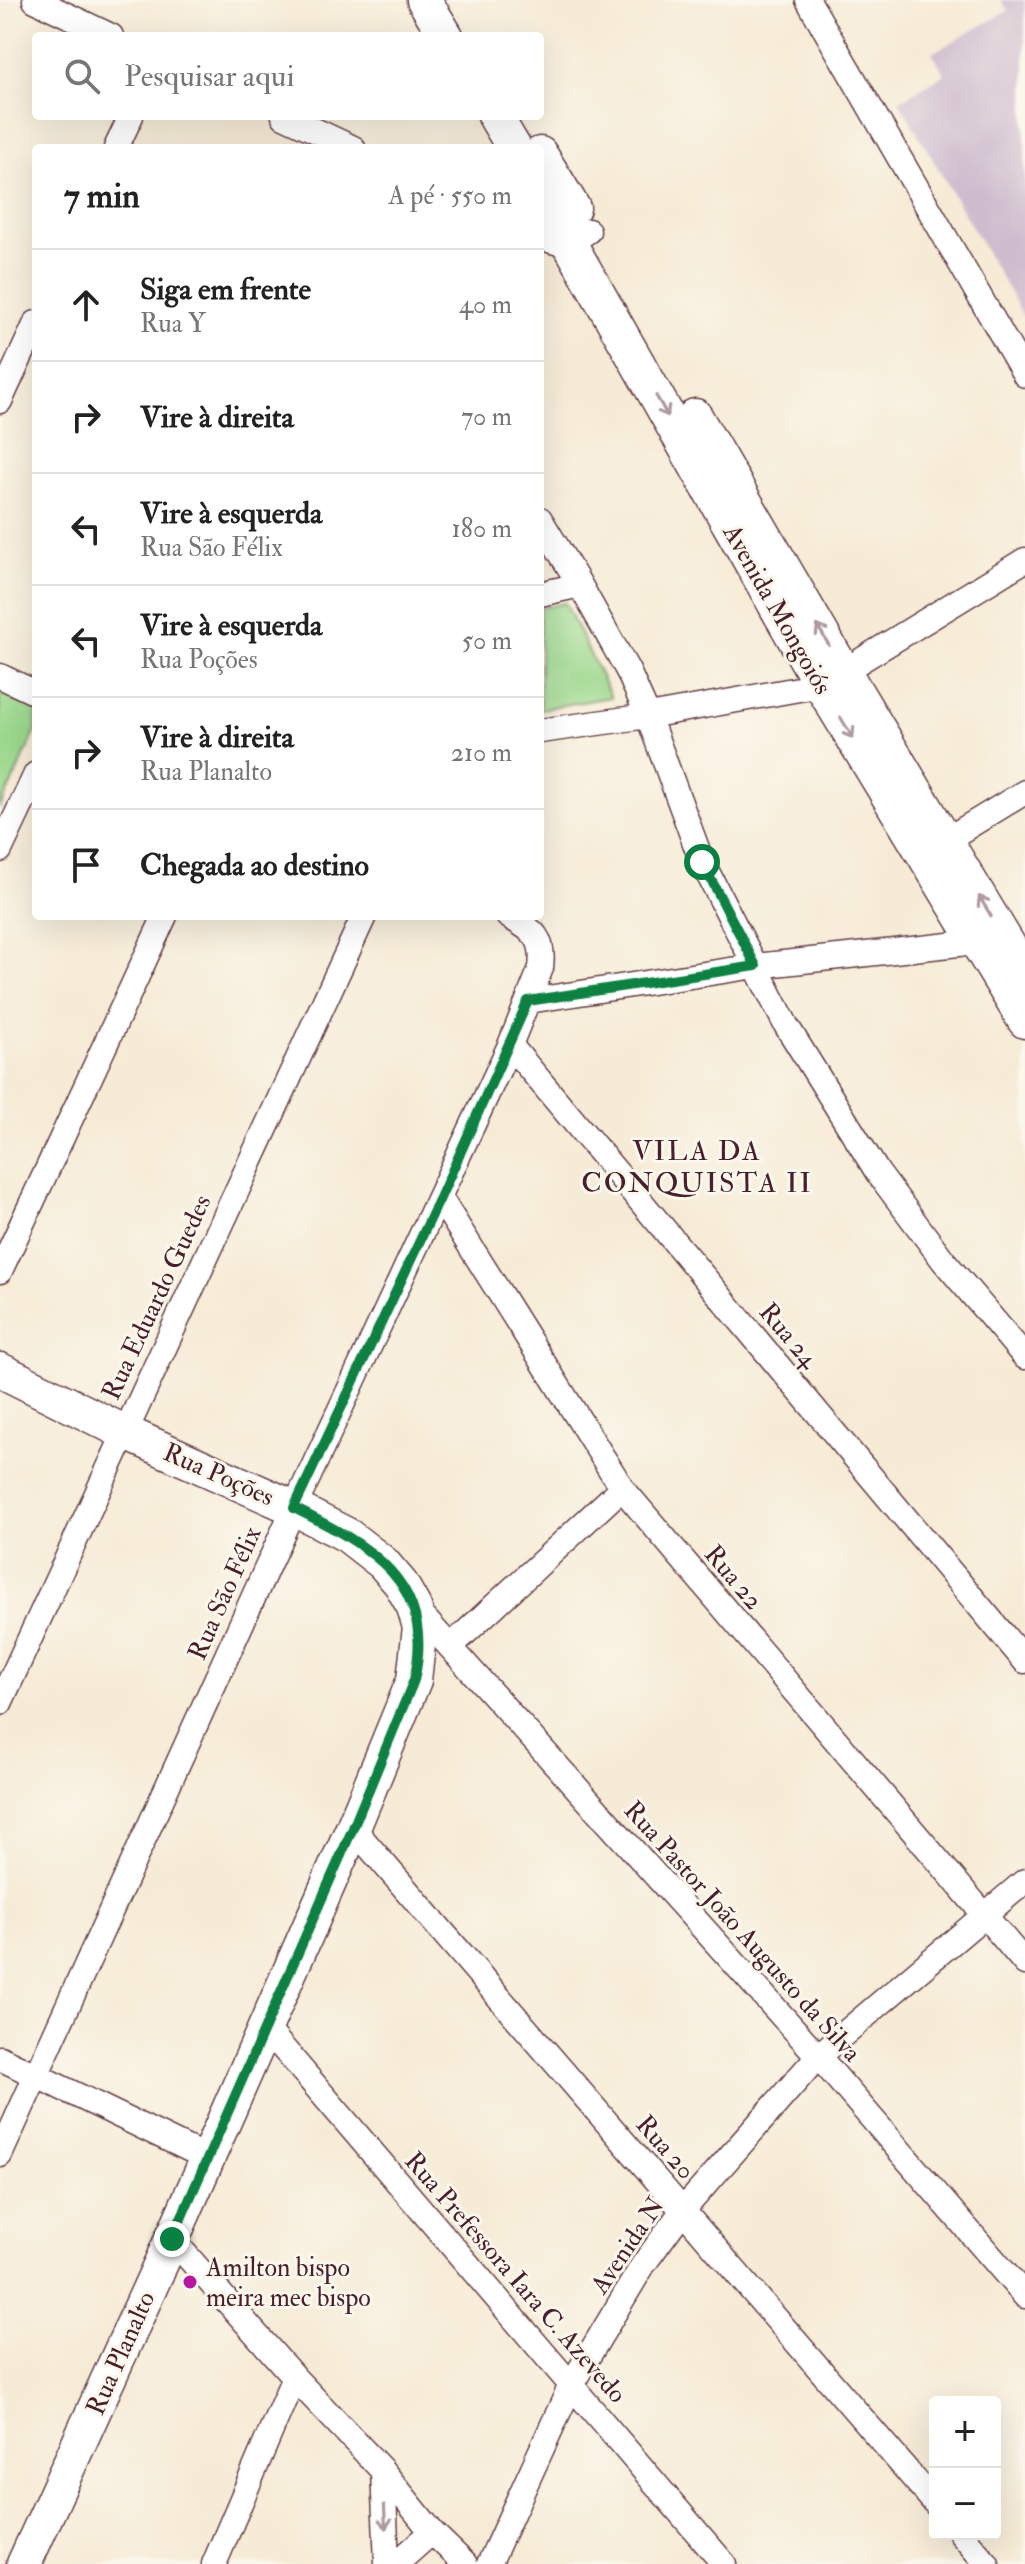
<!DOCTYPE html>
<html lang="pt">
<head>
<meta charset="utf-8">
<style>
	:root { --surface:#fff; --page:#f6f6f6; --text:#222; --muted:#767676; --line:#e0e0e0 }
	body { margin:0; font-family:"IM FELL Double Pica",serif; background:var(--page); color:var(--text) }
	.controls { position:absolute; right:24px; bottom:24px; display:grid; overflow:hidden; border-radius:8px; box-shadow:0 8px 32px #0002 }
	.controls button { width:72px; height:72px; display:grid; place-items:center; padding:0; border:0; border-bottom:2px solid var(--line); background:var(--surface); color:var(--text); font:40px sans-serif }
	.stop { position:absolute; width:24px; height:24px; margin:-18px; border:6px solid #0b8043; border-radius:50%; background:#fff }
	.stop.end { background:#0b8043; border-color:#fff; box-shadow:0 2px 8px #0008 }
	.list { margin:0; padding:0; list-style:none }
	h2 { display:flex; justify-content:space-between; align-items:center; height:104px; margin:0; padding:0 32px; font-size:34px }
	h2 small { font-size:26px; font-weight:400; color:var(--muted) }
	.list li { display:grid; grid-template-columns:52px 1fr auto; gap:24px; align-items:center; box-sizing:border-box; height:112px; padding:0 32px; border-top:2px solid var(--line) }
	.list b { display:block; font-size:30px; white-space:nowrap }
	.list p { margin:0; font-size:26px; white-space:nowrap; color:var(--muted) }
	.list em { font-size:26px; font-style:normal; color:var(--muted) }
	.icon { flex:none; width:44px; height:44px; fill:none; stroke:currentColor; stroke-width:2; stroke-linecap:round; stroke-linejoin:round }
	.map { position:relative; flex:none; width:1025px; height:2564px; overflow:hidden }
	.search { position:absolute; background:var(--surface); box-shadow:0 8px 32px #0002; left:32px; top:32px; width:512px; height:88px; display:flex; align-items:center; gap:20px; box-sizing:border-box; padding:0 28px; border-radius:8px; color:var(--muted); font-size:30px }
	.panel { position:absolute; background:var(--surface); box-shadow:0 8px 32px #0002; left:32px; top:144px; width:512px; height:776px; border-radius:8px }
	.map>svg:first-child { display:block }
</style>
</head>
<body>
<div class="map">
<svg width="1025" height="2564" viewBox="0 0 1025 2564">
	<rect width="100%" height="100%" fill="#fbf7ec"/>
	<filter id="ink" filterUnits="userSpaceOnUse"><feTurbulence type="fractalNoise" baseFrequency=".0125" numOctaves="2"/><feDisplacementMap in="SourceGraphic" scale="16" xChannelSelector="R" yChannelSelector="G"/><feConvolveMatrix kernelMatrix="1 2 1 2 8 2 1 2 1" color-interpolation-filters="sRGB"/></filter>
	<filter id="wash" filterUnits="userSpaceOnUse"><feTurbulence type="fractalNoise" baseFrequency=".006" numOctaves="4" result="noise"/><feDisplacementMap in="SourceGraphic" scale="32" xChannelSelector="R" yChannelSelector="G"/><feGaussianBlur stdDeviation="1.8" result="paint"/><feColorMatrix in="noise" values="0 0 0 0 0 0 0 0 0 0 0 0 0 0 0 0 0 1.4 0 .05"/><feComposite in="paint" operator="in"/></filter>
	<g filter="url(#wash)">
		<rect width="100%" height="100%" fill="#f6ebd6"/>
		<path fill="#cfbdcf" d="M1001 0H1025V319L899 101 945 74 932 53 1008 11Z"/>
		<path fill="#9bd88d" stroke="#727c5c" stroke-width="2" d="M565 603 611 697 540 709V608Z
			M0 687 36 703V731L0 808Z"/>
	</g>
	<g filter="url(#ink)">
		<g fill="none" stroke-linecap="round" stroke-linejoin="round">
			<g stroke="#643e45" stroke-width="27">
				<path id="street" d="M35 0 111 36
					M808 0 1025 375
					M284 116 353 148
					M116 148 131 116
					M540 236C563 247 567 245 588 231
					M0 401 36 323
					M540 519 580 585 628 671 648 716 702 862 786 1025 878 1173 943 1260 1025 1357
					M540 594 580 585
					M0 676 36 693
					M540 731 648 716 821 685 1025 560
					M946 840 1025 792
					M0 850 36 774
					M528 1001 756 966 977 942
					M510 1045 1025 1661
					M440 1198 622 1488 1025 1963
					M0 1271 165 916
					M416 1609 818 2056 1025 2296
					M450 1647 622 1488
					M0 1703 364 916
					M353 1828 935 2503
					M265 2027 724 2564
					M0 2058 207 2158
					M0 2155 294 1508 510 1045 541 968C545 936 533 931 508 916
					M172 2239 294 2377 383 2471 432 2532 465 2564
					M383 2471 387 2564
					M961 2534 987 2564
					M214 2564 294 2377
					M396 2564 432 2532
					M489 2564 571 2385 643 2265 683 2210 818 2056 1025 1881"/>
			</g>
			<g stroke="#643e45" stroke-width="37">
				<path id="secondary" d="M424 0 446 36
					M495 116 514 148
					M540 154 573 208
					M540 192 821 685 1025 1021
					M695 416 844 672 1025 973
					M0 1370 124 1432 294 1508 347 1535 383 1563 401 1584 414 1607 420 1627 414 1680 353 1828 172 2239 24 2564"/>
			</g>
			<use href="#street" stroke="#fff" stroke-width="24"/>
			<use href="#secondary" stroke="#fff" stroke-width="34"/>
		</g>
		<defs><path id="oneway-shaft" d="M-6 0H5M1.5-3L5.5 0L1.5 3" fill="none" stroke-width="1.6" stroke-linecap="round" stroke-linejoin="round" transform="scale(2)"/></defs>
		<g stroke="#ae9aa0">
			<use href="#oneway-shaft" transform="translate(662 406) rotate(60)"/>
			<use href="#oneway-shaft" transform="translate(823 635) rotate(-120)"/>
			<use href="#oneway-shaft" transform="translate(847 728) rotate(59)"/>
			<use href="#oneway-shaft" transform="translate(985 906) rotate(-121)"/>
			<use href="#oneway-shaft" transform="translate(385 2517) rotate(87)"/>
		</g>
	</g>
	<g fill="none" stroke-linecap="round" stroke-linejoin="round" filter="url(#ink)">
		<path stroke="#0b8043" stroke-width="10" d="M172 2239 353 1828 414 1680C437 1582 370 1546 294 1508L440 1198 528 1001 756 966 702 862"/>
	</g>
	<circle fill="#b5179e" stroke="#fbf7ec" stroke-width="3" cx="190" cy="2282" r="8"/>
	<g text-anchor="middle" stroke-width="6" stroke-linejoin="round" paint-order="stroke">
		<g font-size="26" fill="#4a1f2b" stroke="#fbf7ec">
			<text transform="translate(778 609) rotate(60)" y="9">Avenida Mongoiós</text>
			<text transform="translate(156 1297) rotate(-65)" y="9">Rua Eduardo Guedes</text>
			<text transform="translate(789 1335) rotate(50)" y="9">Rua 24</text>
			<text transform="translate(219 1474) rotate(24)" y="9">Rua Poções</text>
			<text transform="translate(734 1577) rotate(50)" y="9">Rua 22</text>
			<text transform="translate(224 1593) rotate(-66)" y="9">Rua São Félix</text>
			<text transform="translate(743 1931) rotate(48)" y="9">Rua Pastor João Augusto da Silva</text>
			<text transform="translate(666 2147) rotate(49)" y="9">Rua 20</text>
			<text transform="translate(627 2245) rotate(-56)" y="9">Avenida N</text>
			<text transform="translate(516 2277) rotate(49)" y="9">Rua Prefessora Iara C. Azevedo</text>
			<text transform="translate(120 2353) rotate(-66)" y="9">Rua Planalto</text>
		</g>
		<g font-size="26" fill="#4a1f2b" stroke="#fbf7ec" text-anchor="start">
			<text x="206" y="2276">Amilton bispo<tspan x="206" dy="30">meira mec bispo</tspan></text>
		</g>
		<g font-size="28" letter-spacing="2" fill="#4a1f2b" stroke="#fbf7ec">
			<text x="697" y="1160">VILA DA<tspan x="697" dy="32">CONQUISTA II</tspan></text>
		</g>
	</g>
</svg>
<div class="controls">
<button>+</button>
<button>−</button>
</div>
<div class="stop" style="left:702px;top:862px"></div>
<div class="stop end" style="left:172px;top:2239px"></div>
<div class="search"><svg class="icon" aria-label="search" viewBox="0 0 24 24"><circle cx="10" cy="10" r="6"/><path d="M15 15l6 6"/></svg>Pesquisar aqui</div>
<section class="panel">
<h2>7 min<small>A pé · 550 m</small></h2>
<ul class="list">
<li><svg class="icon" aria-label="ahead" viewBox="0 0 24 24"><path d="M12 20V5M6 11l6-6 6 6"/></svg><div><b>Siga em frente</b><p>Rua Y</p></div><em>40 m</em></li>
<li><svg class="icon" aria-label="right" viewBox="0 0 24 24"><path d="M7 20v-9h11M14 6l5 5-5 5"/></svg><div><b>Vire à direita</b></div><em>70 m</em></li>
<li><svg class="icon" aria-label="left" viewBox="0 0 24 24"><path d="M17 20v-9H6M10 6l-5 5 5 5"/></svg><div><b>Vire à esquerda</b><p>Rua São Félix</p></div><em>180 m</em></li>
<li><svg class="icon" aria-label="left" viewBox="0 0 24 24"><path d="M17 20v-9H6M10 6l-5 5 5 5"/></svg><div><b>Vire à esquerda</b><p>Rua Poções</p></div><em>50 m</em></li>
<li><svg class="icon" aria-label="right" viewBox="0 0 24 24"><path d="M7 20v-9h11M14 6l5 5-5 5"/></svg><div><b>Vire à direita</b><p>Rua Planalto</p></div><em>210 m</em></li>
<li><svg class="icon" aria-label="arrive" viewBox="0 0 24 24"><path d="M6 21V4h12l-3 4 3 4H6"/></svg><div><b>Chegada ao destino</b></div></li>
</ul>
</section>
</div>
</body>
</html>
